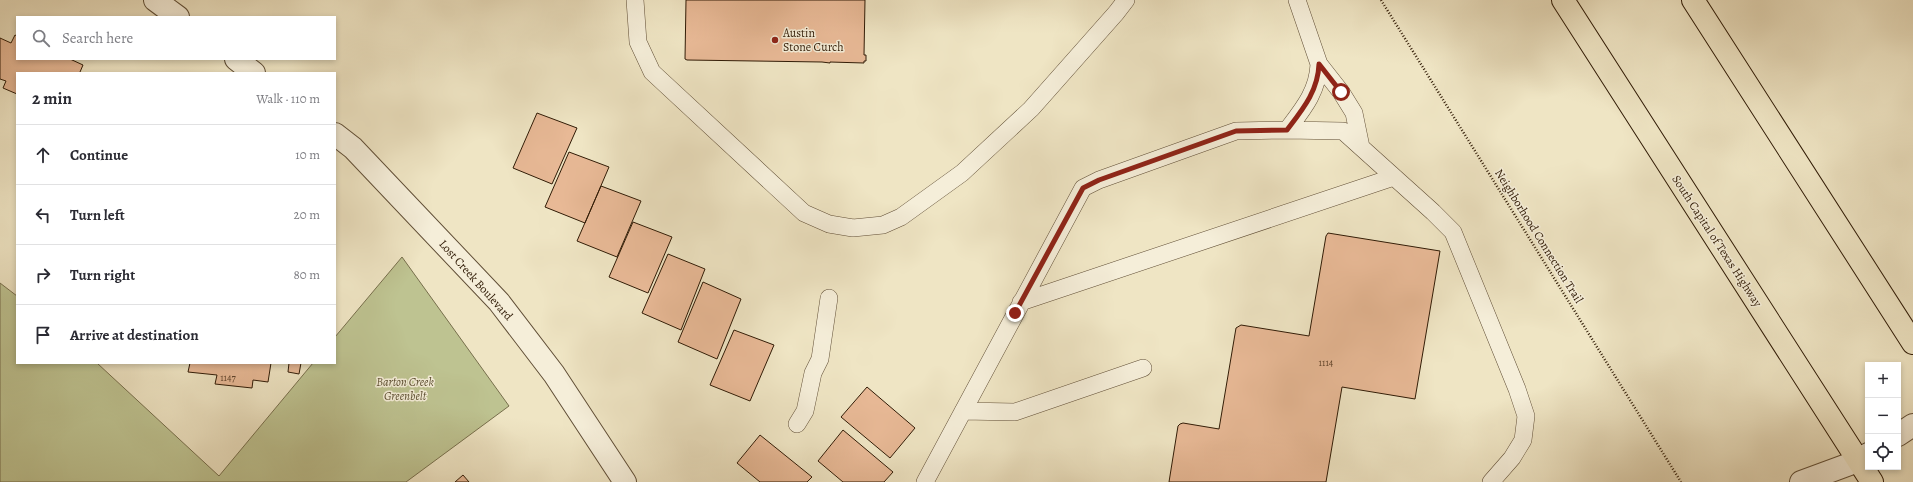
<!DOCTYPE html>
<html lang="en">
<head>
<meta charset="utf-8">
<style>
	:root { --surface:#fff; --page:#f7f7f7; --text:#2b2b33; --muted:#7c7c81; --line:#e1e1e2 }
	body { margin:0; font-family:Alegreya,serif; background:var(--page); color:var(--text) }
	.controls { position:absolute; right:12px; bottom:12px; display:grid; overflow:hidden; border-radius:0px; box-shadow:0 2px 6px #0003 }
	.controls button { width:36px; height:36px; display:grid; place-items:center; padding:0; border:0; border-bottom:1px solid var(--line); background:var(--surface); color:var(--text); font:20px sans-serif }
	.stop { position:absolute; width:12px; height:12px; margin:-9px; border:3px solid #8f2418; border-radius:50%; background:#fff }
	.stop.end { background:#8f2418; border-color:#fff; box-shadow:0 1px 4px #0008 }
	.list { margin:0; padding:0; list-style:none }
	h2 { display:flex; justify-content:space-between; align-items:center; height:52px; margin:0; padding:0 16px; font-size:17px }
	h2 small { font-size:13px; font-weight:400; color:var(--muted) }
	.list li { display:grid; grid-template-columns:26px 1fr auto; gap:12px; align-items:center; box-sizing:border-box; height:60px; padding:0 16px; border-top:1px solid var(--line) }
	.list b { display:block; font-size:15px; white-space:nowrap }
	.list em { font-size:13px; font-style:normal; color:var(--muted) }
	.icon { flex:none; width:22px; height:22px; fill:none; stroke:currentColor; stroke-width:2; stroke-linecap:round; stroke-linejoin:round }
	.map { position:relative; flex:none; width:1913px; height:482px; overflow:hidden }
	.search { position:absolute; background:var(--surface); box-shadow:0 2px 6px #0003; left:16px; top:16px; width:320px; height:44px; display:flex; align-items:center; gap:10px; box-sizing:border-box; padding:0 14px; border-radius:0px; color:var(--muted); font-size:15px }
	.panel { position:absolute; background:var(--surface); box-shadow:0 2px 6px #0003; left:16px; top:72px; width:320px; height:292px; border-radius:0px }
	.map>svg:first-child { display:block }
</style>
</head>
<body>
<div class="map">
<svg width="1913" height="482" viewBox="0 0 1913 482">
	<rect width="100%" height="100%" fill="#efe5c4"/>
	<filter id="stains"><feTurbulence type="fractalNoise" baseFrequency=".005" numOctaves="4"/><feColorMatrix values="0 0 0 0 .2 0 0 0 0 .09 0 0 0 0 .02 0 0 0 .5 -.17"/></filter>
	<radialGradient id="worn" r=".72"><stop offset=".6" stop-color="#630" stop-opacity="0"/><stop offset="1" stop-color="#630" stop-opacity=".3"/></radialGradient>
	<path fill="#bec391" stroke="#776f4c" d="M402 257 509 406 406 482H0V283L17 296V363H97L219 476 313 363H335V337Z"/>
	<path fill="#e8b996" stroke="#301b06" d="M686 0H865L864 55H866V61H864V63L830 62V63L822 62 687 60 685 59Z
		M15 35 17 36V59H70L83 65 80 72 81 73H17V94L3 88 6 81 0 79V38L11 43Z
		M537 113 577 128 552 184 513 168Z
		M569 152 609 167 585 223 545 207Z
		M601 186 641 201 617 257 577 241Z
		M633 222 672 237 648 293 609 277Z
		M1328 233 1440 251 1415 399 1342 387 1326 482H1169L1178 426 1180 424 1183 423 1219 429 1236 328 1241 325 1309 336 1326 236Z
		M668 254 705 269 681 330 642 313Z
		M703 282 741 299 717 359 678 342Z
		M734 330 774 345 750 401 710 385Z
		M190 363H271L268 382 253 380 252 388 215 384 217 375 188 372Z
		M289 363H301L299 374 288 372Z
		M867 387 915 428 890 458 841 417Z
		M843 430 893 472 884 482H843L818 461Z
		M760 435 812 477 807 482H760L737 463Z
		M463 475 469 482H455Z"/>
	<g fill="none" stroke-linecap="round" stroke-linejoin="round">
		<g stroke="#604e36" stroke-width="18">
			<path id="service" d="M635 0 638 42 652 72 804 213 829 224 853 228 883 225 901 217 962 173 1031 109 1116 13 1126 0
				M1297 0 1319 64
				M1287 130C1303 109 1318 91 1319 64L1341 92 1354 113 1361 147
				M1021 302 1394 177
				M963 411 1015 412 1143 368
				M797 424 805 411 813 373 820 359 829 298
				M925 482 1083 188 1099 180 1236 131 1287 130 1343 131 1433 212 1453 232 1517 389 1526 416 1523 440 1512 458 1491 482"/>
		</g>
		<g stroke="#604e36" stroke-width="24">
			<path id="tertiary" d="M155 0 178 17
				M236 59 254 73
				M335 134 353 148 499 302 554 374 625 482
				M1898 435 1913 425
				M1801 482 1858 461 1868 454"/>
		</g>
		<g stroke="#301b06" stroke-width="24">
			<path id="trunk" d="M1563 0 1872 482
				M1693 0 1913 343"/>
		</g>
		<path stroke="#301b06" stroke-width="2.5" stroke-dasharray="1 2" stroke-linecap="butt" d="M1381 0 1681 482"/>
		<use href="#service" stroke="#f5eed9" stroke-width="17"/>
		<use href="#tertiary" stroke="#f5eed9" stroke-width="22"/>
		<use href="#trunk" stroke="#efe5c4" stroke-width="22"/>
	</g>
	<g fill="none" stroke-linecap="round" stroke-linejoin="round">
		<path stroke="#8f2418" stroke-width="5" d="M1015 313 1083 188 1099 180 1236 131 1287 130C1303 109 1318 91 1319 64L1341 92"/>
	</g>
	<circle fill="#8f2418" stroke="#f5eed9" stroke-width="1.5" cx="775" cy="40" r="4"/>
	<g text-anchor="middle" stroke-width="3" stroke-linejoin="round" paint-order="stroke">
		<g font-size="10" fill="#5e422a">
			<text x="1326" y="366">1114</text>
			<text x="228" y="381">1147</text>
		</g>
		<g font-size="12" fill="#301b06" stroke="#f5eed9" text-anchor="start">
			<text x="783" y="37">Austin<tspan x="783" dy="14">Stone Curch</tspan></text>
		</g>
		<g font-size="12" fill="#301b06" stroke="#f5eed9">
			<text transform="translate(1539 236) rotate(58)" y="4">Neighborhood Connection Trail</text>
			<text transform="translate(1717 241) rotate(57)" y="4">South Capital of Texas Highway</text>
			<text transform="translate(476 280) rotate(48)" y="4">Lost Creek Boulevard</text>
		</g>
		<g font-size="12" font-style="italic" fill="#5b4d30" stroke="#f5eed9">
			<text x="405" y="386">Barton Creek<tspan x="405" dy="14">Greenbelt</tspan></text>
		</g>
	</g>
	<rect width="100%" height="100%" filter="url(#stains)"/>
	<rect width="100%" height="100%" fill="url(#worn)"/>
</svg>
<div class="controls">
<button>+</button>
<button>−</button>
<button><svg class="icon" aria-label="locate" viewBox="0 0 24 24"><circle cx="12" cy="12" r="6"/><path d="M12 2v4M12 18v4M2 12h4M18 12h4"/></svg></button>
</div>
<div class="stop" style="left:1341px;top:92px"></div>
<div class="stop end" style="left:1015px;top:313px"></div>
<div class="search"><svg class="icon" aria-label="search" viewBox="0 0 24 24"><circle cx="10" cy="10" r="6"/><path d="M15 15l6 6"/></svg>Search here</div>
<section class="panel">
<h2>2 min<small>Walk · 110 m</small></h2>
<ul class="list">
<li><svg class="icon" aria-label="ahead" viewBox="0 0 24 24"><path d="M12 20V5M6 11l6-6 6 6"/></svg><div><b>Continue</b></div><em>10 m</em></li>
<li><svg class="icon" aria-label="left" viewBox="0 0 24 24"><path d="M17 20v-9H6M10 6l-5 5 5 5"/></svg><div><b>Turn left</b></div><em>20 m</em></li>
<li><svg class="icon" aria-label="right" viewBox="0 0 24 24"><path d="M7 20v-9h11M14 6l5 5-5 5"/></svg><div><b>Turn right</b></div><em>80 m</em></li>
<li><svg class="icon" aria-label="arrive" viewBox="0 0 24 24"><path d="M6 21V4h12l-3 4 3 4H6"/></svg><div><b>Arrive at destination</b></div></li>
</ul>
</section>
</div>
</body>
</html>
